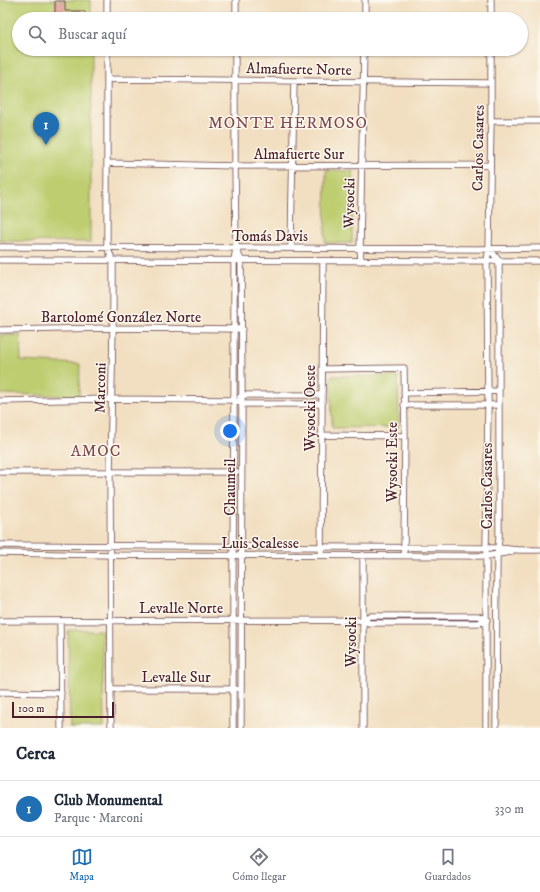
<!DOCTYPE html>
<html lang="es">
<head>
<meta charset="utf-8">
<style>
	:root { --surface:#fff; --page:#f6f6f7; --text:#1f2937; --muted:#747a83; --line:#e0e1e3; --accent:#1f6fb2 }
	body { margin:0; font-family:"IM FELL DW Pica",serif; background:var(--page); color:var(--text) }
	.scale { position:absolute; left:12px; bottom:10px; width:102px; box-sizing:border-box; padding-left:4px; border:2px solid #4a1f2b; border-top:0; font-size:11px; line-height:14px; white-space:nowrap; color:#4a1f2b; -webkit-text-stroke:3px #fbf7ec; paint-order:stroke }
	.you { position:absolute; left:230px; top:431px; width:14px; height:14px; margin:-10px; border:3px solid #fff; border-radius:50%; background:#1a73e8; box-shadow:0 0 0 6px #1a73e833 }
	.badge { display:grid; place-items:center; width:26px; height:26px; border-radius:50%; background:var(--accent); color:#fff; font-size:13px; font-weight:700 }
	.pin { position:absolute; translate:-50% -33px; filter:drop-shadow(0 1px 2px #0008) }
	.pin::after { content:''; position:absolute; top:21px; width:14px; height:12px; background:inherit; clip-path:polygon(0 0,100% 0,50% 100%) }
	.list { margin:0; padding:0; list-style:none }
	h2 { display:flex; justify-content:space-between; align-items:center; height:52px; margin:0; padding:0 16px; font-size:17px }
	h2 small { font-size:13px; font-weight:400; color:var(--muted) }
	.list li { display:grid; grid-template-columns:26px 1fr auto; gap:12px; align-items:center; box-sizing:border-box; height:56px; padding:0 16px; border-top:1px solid var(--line) }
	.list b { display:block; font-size:15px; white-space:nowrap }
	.list p { margin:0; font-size:13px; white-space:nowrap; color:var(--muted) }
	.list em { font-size:13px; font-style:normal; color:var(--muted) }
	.icon { flex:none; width:22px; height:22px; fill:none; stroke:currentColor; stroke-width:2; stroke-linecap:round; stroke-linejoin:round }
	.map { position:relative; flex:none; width:540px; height:728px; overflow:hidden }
	.search { position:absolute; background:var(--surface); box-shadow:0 1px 3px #0004; left:12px; right:12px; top:12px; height:44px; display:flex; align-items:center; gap:10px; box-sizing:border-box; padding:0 14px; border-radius:22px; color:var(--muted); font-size:15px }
	.sheet { height:108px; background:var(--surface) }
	nav { display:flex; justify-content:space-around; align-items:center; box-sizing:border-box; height:56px; border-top:1px solid var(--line); background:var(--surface); font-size:11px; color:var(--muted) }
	nav a { display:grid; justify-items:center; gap:2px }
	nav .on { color:var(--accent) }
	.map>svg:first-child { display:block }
</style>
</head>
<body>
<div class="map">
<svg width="540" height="728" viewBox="0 0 540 728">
	<rect width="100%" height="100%" fill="#fbf7ec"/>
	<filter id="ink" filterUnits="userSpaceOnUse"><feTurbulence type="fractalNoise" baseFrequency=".025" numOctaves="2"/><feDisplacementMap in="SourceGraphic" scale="8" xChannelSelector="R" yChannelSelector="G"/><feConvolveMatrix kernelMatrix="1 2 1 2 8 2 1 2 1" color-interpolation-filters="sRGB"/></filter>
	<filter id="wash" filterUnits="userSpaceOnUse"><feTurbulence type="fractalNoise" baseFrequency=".012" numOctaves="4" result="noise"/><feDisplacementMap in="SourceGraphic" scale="16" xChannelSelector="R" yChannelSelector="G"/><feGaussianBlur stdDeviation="0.9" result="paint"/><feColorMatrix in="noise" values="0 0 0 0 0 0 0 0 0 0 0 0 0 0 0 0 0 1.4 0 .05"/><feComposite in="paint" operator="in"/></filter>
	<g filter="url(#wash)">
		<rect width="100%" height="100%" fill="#f2dfc1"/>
		<path fill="#bdcd6f" stroke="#84764d" d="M0 0H91V19H19V49H91V242L0 241Z
			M326 170 353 171 352 243H325Z
			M0 335H20L21 361 80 364 79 396 0 394Z
			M331 376H398L399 427 332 428Z
			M68 630H102L104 728H70Z"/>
		<g id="blocks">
			<path fill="#da918b" d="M55 1H65V11H85V19H55Z"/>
		</g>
	</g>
	<g filter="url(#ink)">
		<use href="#blocks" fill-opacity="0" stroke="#633c42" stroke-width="1"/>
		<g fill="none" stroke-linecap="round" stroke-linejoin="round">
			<g stroke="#633c42" stroke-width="7">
				<path id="minor" d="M107 19V0
					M236 19V0
					M365 19V0
					M491 19V0
					M107 49V247L113 261V328L110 472 111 728
					M235 49V166L236 248
					M107 79 491 83
					M491 121H540
					M107 163 235 166 490 165
					M0 247 479 249 540 248
					M291 248 294 81
					M489 248 499 261V538L497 557 496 728
					M0 260 540 261
					M361 261 360 248 364 49
					M0 330 113 328 242 329
					M322 369 404 368 405 436 404 551
					M404 393 499 391
					M240 397 242 395H322
					M0 401 112 399 234 400 242 404H322
					M404 405H499
					M321 435 405 436
					M0 472H236
					M0 545 486 548H498L519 550H540
					M0 553 110 555 486 556 511 552
					M321 555 323 261
					M0 621 363 620 369 623H479L487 620 478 616H369L363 620
					M60 621 61 728
					M111 689H236
					M0 692 61 693
					M233 728V555L234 400V261L236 248 241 260 242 395 241 728
					M363 728V555
					M486 728V548L488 405 487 261 489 248 491 121V49"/>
			</g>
			<use href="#minor" stroke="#fff" stroke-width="5.5"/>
		</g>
	</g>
	<g text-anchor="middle" stroke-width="3" stroke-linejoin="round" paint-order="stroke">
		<g font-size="15" fill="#4a1f2b" stroke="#fbf7ec">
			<text transform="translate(299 69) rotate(1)" y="5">Almafuerte Norte</text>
			<text transform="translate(478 148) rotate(-89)" y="5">Carlos Casares</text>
			<text x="299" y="159">Almafuerte Sur</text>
			<text transform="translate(349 203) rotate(-89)" y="5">Wysocki</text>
			<text x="270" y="241">Tomás Davis</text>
			<text x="121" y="322">Bartolomé González Norte</text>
			<text transform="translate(100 388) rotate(-89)" y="5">Marconi</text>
			<text transform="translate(310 408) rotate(-90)" y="5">Wysocki Oeste</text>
			<text transform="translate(392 462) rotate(-90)" y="5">Wysocki Este</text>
			<text transform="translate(487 486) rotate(-90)" y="5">Carlos Casares</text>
			<text transform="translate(230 487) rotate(-90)" y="5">Chaumeil</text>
			<text x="260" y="548">Luis Scalesse</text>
			<text x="181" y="613">Levalle Norte</text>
			<text transform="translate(351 642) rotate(-90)" y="5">Wysocki</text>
			<text x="176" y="682">Levalle Sur</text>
		</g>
		<g font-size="16" letter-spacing="1" fill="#7c474d" stroke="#fbf7ec">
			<text x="288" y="128">MONTE HERMOSO</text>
			<text x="96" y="456">AMOC</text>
		</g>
	</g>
</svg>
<div class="scale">100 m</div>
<div class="you"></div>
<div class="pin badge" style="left:46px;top:145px">1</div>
<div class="search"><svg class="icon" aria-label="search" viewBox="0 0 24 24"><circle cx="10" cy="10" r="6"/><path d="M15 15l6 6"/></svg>Buscar aquí</div>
</div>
<section class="sheet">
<h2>Cerca<small></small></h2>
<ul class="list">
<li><span class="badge">1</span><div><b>Club Monumental</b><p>Parque · Marconi</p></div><em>330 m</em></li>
</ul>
</section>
<nav>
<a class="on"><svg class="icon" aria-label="map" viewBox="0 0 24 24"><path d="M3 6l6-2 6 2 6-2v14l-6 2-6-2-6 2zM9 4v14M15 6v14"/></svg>Mapa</a>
<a><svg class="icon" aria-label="directions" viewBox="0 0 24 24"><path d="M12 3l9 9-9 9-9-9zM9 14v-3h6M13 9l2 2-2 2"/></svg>Cómo llegar</a>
<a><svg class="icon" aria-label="saved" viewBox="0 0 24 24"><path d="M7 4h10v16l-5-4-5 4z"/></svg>Guardados</a>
</nav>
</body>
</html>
